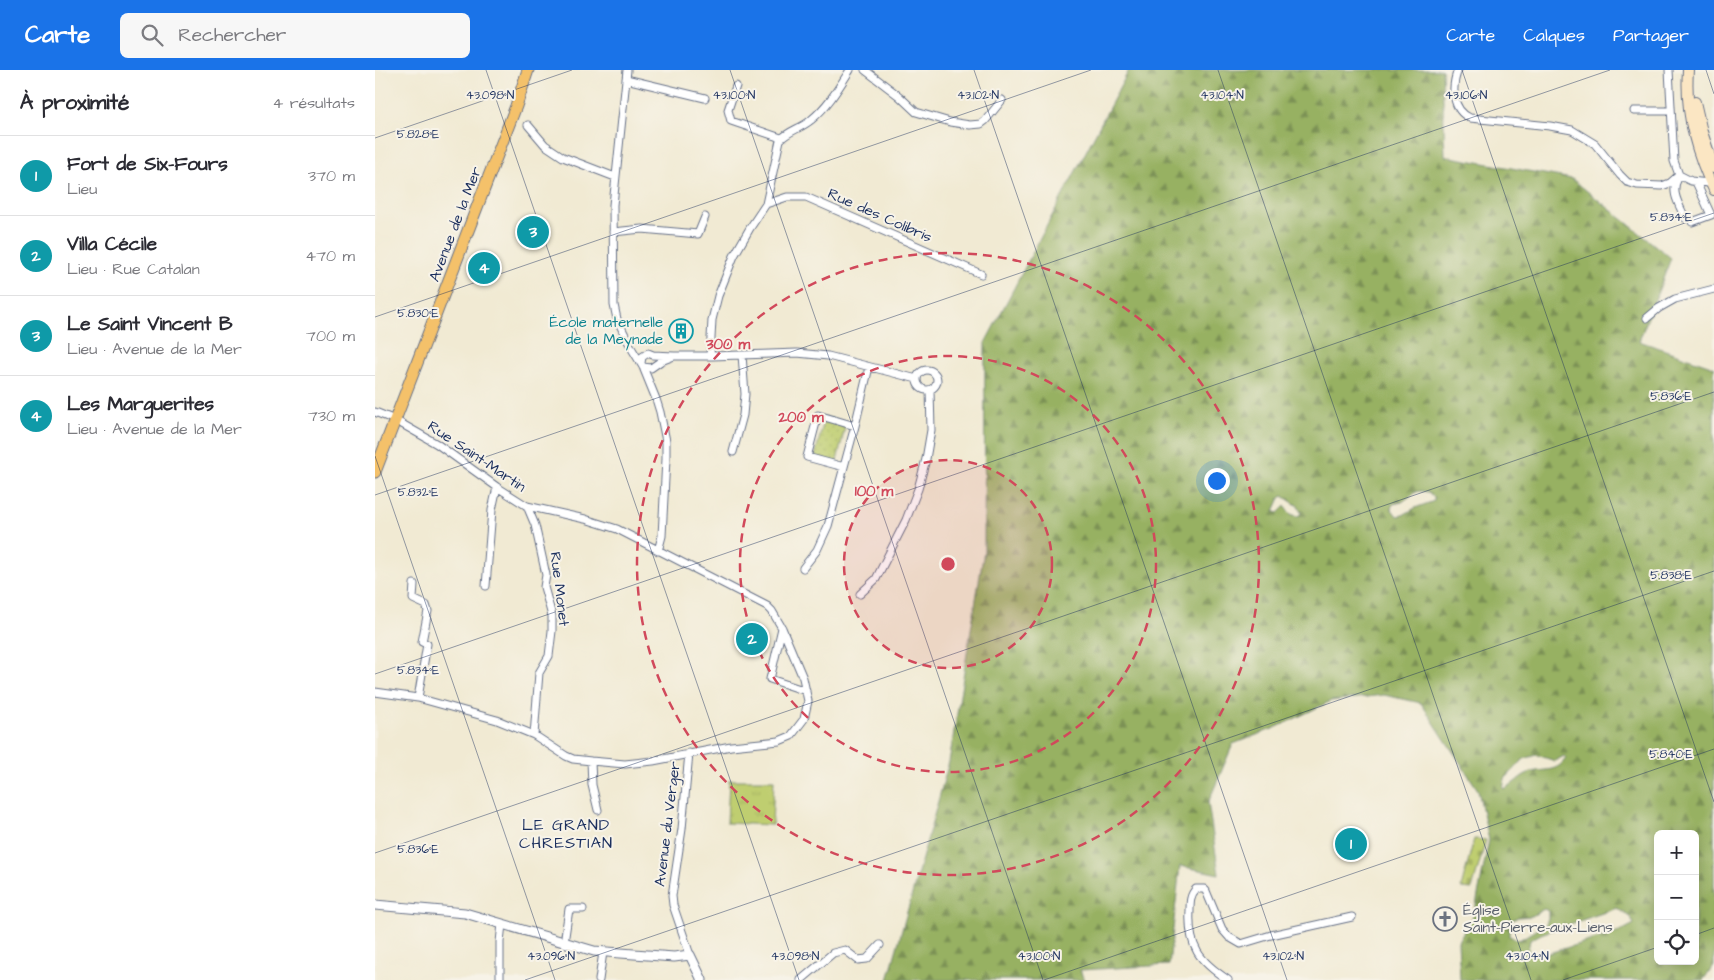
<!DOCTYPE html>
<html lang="fr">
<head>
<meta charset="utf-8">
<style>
	:root { --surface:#fff; --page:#f7f7f7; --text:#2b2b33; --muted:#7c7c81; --line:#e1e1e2; --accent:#1a73e8 }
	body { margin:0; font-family:"Architects Daughter",sans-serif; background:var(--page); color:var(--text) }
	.controls { position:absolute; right:15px; bottom:15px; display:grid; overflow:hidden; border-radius:8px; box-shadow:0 2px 12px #0003 }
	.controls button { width:45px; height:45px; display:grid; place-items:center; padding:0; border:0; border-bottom:1px solid var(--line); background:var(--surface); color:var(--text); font:25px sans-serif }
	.you { position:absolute; left:841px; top:410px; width:18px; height:18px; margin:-12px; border:4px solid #fff; border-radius:50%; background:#1a73e8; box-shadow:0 0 0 8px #1a73e833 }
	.badge { display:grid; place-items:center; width:32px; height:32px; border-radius:50%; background:var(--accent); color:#fff; font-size:16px; font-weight:700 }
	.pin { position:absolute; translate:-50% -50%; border:2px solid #fff; box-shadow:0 1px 5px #0006 }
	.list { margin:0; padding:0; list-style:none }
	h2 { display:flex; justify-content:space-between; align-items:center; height:65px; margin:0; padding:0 20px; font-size:21px }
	h2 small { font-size:16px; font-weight:400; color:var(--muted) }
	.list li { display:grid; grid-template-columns:32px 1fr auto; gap:15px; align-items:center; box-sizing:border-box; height:80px; padding:0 20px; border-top:1px solid var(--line) }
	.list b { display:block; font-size:19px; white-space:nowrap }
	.list p { margin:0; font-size:16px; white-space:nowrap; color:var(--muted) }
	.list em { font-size:16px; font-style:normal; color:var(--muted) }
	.icon { flex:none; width:28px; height:28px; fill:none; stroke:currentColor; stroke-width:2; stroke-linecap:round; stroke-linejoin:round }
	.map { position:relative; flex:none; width:1339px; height:910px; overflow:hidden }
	header { display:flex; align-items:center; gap:30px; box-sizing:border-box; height:70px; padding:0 25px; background:var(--accent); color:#fff }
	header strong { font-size:24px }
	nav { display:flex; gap:28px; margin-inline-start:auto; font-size:18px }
	.search { width:350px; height:45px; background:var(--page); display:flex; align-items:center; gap:12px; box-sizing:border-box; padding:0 18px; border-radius:8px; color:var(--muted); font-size:19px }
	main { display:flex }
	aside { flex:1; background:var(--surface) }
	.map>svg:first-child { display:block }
</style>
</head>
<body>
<header>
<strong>Carte</strong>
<div class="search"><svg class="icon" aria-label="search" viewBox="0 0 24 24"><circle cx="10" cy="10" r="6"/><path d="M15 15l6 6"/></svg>Rechercher</div>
<nav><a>Carte</a><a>Calques</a><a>Partager</a></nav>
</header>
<main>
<aside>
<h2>À proximité<small>4 résultats</small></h2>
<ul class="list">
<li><span class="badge" style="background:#0f9aa8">1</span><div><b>Fort de Six-Fours</b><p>Lieu</p></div><em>370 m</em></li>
<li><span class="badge" style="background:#0f9aa8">2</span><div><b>Villa Cécile</b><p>Lieu · Rue Catalan</p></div><em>470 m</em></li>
<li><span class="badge" style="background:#0f9aa8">3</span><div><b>Le Saint Vincent B</b><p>Lieu · Avenue de la Mer</p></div><em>700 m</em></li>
<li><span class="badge" style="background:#0f9aa8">4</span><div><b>Les Marguerites</b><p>Lieu · Avenue de la Mer</p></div><em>730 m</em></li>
</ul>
</aside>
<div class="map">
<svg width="1339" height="910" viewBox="0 0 1339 910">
	<defs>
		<pattern id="grass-tufts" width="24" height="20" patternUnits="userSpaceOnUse" patternTransform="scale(1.25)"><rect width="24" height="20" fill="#bfce70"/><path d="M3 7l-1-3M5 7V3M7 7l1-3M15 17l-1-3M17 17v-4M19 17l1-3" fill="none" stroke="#a4b163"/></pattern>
		<pattern id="forest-firs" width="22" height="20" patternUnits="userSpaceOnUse" patternTransform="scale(1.25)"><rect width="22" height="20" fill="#97b162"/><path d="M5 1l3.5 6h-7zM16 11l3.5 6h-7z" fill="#7a9054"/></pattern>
		<pattern id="cemetery-stones" width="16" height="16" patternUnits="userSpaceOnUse" patternTransform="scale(1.25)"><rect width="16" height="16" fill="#bfce70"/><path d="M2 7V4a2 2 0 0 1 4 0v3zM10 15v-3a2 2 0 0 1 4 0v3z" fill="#a4b163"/></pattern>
		<pattern id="park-dots" width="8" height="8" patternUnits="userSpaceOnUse" patternTransform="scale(1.25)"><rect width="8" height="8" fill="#bfce70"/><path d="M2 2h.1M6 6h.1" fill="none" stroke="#a4b163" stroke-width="1.8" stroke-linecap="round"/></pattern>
	</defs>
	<rect width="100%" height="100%" fill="#f7f3e8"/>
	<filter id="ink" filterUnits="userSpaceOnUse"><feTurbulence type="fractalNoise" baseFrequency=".02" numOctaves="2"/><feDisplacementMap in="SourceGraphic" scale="10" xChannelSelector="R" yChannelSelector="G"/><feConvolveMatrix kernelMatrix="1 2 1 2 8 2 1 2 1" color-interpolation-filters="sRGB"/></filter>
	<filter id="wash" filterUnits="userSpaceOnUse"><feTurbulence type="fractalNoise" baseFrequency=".0096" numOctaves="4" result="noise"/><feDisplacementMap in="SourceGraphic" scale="20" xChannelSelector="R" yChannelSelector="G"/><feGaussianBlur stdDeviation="1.12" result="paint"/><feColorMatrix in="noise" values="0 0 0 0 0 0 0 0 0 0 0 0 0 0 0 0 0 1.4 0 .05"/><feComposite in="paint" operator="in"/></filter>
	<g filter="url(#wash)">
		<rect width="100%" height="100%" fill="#f1ead3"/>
		<path fill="url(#grass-tufts)" stroke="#6d7e67" d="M354 710H399L397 755 352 753Z"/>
		<path fill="url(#forest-firs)" stroke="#597060" fill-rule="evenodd" d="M754 0H1067L1070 86 1197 109 1296 188 1264 271 1339 297V896L1328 910H1085L1083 871 1099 845 1114 770 1103 720 1046 633 1009 625 956 631 900 658 858 674 833 733 844 804 805 796 794 895 705 900 709 910H513L574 692 609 481 610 273ZM1046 421 1053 422 1059 427V431L1040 438 1028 445 1022 446 1016 438 1018 434 1027 432 1041 422ZM908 426 923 436 926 443 923 446C915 445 913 442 910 436L903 443 899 441 905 428ZM1162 685 1180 691 1189 686 1191 688C1181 705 1166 697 1151 704 1143 708 1137 716 1128 719L1130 709 1149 689ZM1283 764H1320V891H1283ZM1242 838 1256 848 1259 854 1244 862 1174 883 1158 885 1153 880 1155 870 1166 864ZM1169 839 1173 841V848L1171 854 1144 870 1134 866V852L1143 847 1157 846Z"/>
		<path fill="url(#cemetery-stones)" stroke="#6d7e67" d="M1099 769 1111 770 1097 819 1086 818Z"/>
		<path fill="url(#park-dots)" stroke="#6d7e67" d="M450 347 471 353 461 395 439 389Z"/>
	</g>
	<g filter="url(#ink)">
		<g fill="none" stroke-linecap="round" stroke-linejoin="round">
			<g stroke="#667087" stroke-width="9">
				<path id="minor" d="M252 0 238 135 239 235 242 249 257 279 268 297 281 329 285 342 291 371V389L287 466 283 481
					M490 0 524 26 541 42 575 52 595 55 606 54 610 51 627 30
					M1083 0C1076 17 1077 40 1095 48L1175 56 1197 60 1220 74 1245 105 1252 112 1262 115 1287 116 1295 113 1304 105
					M1294 0 1299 91 1304 105
					M251 9 330 28
					M361 16 353 40 356 51 406 68
					M1259 41H1296
					M153 55 170 75 188 87 240 107
					M1304 105 1316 111 1333 113 1335 112
					M1303 108C1295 122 1304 134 1310 148
					M391 134 412 127H431L606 204
					M1317 152 1336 145 1321 112
					M238 162 267 159 323 164 330 147
					M1272 248 1284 238 1300 229 1339 219
					M335 286 337 250 343 226 359 186 375 158 391 134 405 70C413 61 427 58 436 50 453 36 463 19 475 0
					M266 293 267 287 273 283 278 285 299 286H337L422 283 453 286 542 309
					M268 297 276 298 286 291 299 286
					M542 310a10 10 0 1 1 20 0a10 10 0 1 1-20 0Z
					M0 342 20 350 62 374 122 417 152 436 210 449 242 459 392 536 397 541 407 558 428 608 433 631 429 649 416 666 404 671 356 676 278 691 250 694 216 691 198 689 191 686 159 665 122 650 43 628 0 622
					M358 382 368 345 370 324 367 285
					M469 397 432 387 443 345 480 356
					M152 436 160 455 171 505 169 517 177 546V561L174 586 164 603 159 665
					M428 498 442 480 453 456 480 356 494 297
					M39 514 38 529 51 535 53 541 47 572 52 574 43 628
					M111 516 117 440 122 417
					M485 524 501 509 531 450 543 419 551 389 556 360 555 320
					M407 558 395 609 431 621
					M314 683 307 759 297 826 298 835 315 885
					M216 691 217 715 223 740
					M189 873 194 839H208
					M125 910V872L127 854
					M224 910 228 882
					M426 910 458 883 470 880 483 890 492 889 505 875
					M853 910C824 891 813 877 815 841 815 832 815 825 821 819H829L831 821 847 859 854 867 866 874 896 865 977 847"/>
			</g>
			<g stroke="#667087" stroke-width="11">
				<path id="tertiary" d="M0 835 90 843 219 881 299 887 315 885
					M315 885 327 910"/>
			</g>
			<g stroke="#667087" stroke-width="12">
				<path id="secondary" d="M1313 0C1310 41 1321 83 1339 120
					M1320 32 1327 62 1339 98"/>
			</g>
			<g stroke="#667087" stroke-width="13">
				<path id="primary" d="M0 402 141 36 153 0"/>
			</g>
			<use href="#minor" stroke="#fff" stroke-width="7"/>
			<use href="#tertiary" stroke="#fff" stroke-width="9"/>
			<use href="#secondary" stroke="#fbe6c3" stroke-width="10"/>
			<use href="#primary" stroke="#f4c16a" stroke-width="11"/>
		</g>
	</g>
	<path fill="none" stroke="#1b2f5e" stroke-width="1" stroke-opacity="0.45" d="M111 0 424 910M355 0 668 910M599 0 912 910M843 0 1156 910M1087 0 1339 732M1331 0 1339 24M0 68 197 0M0 247 716 0M0 386 180 910M0 425 1235 0M0 604 1339 143M0 783 1339 322M1320 865 1339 858M150 910 1339 501M669 910 1339 679M1188 910 1283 877"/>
	<circle cx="573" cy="494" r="104" fill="#d1495b" fill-opacity=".12"/>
	<g fill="none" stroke="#d1495b" stroke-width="2.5" stroke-dasharray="9 6">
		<circle cx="573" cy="494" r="104"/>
		<circle cx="573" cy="494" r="208"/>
		<circle cx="573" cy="494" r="311"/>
	</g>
	<defs>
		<g id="building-ring" transform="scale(1.25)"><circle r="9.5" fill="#f7f3e8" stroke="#0f9aa8" stroke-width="1.5"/><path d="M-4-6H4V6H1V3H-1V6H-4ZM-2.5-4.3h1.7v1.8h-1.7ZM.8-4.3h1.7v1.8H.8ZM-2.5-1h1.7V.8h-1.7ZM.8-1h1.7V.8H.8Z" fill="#0f9aa8"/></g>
		<g id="church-ring" transform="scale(1.25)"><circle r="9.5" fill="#f7f3e8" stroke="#6b7280" stroke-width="1.5"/><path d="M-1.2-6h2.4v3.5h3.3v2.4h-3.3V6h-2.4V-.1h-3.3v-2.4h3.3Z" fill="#6b7280"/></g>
	</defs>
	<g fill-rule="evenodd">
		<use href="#building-ring" x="306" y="261"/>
		<use href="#church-ring" x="1070" y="849"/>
	</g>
	<g text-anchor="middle" stroke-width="4" stroke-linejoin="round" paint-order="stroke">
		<g font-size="15" fill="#1b2f5e" stroke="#f7f3e8">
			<text transform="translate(505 145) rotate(24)" y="5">Rue des Colibris</text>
			<text transform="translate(80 154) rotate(-69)" y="5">Avenue de la Mer</text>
			<text transform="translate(102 386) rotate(34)" y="5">Rue Saint-Martin</text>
			<text transform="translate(185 519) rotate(83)" y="5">Rue Monet</text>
			<text transform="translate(292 754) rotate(-83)" y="5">Avenue du Verger</text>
		</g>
		<g font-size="15" fill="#0d838f" stroke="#f7f3e8" text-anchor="end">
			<text x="288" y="257">École maternelle<tspan x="288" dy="17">de la Meynade</tspan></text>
		</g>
		<g font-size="15" fill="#5b616d" stroke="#f7f3e8" text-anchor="start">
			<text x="1088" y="845">Église<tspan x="1088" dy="17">Saint-Pierre-aux-Liens</tspan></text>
		</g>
		<g font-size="16" letter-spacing="1" fill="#1b2f5e" stroke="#f7f3e8">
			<text x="191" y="760">LE GRAND<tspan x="191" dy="18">CHRESTIAN</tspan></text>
		</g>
	</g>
	<g font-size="12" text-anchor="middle" fill="#1b2f5e" stroke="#f7f3e8" stroke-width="4" stroke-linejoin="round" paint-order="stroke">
		<text x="115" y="29">43.098°N</text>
		<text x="359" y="29">43.100°N</text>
		<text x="603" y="29">43.102°N</text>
		<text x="847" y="29">43.104°N</text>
		<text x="1091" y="29">43.106°N</text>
		<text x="43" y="68">5.828°E</text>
		<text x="1296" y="151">5.834°E</text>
		<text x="43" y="247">5.830°E</text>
		<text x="1296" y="330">5.836°E</text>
		<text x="43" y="426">5.832°E</text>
		<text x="1296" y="509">5.838°E</text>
		<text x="43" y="604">5.834°E</text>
		<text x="1296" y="688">5.840°E</text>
		<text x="43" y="783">5.836°E</text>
		<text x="176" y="890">43.096°N</text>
		<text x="420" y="890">43.098°N</text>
		<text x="664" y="890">43.100°N</text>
		<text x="908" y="890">43.102°N</text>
		<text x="1152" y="890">43.104°N</text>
	</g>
	<circle cx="573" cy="494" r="8" fill="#d1495b" stroke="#f7f3e8" stroke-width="2.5"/>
	<g font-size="15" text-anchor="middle" font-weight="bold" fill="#d1495b" stroke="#f7f3e8" stroke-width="4" stroke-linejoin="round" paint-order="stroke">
		<text x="353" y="279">300 m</text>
		<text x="426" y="352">200 m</text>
		<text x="499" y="426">100 m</text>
	</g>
</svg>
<div class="controls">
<button>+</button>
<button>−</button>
<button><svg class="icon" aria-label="locate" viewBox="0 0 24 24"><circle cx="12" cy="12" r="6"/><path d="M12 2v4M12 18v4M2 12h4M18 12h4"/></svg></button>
</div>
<div class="you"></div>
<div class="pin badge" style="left:976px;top:774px;background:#0f9aa8">1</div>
<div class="pin badge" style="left:377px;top:569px;background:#0f9aa8">2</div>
<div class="pin badge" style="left:158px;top:162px;background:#0f9aa8">3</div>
<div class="pin badge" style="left:109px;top:198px;background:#0f9aa8">4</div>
</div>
</main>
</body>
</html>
